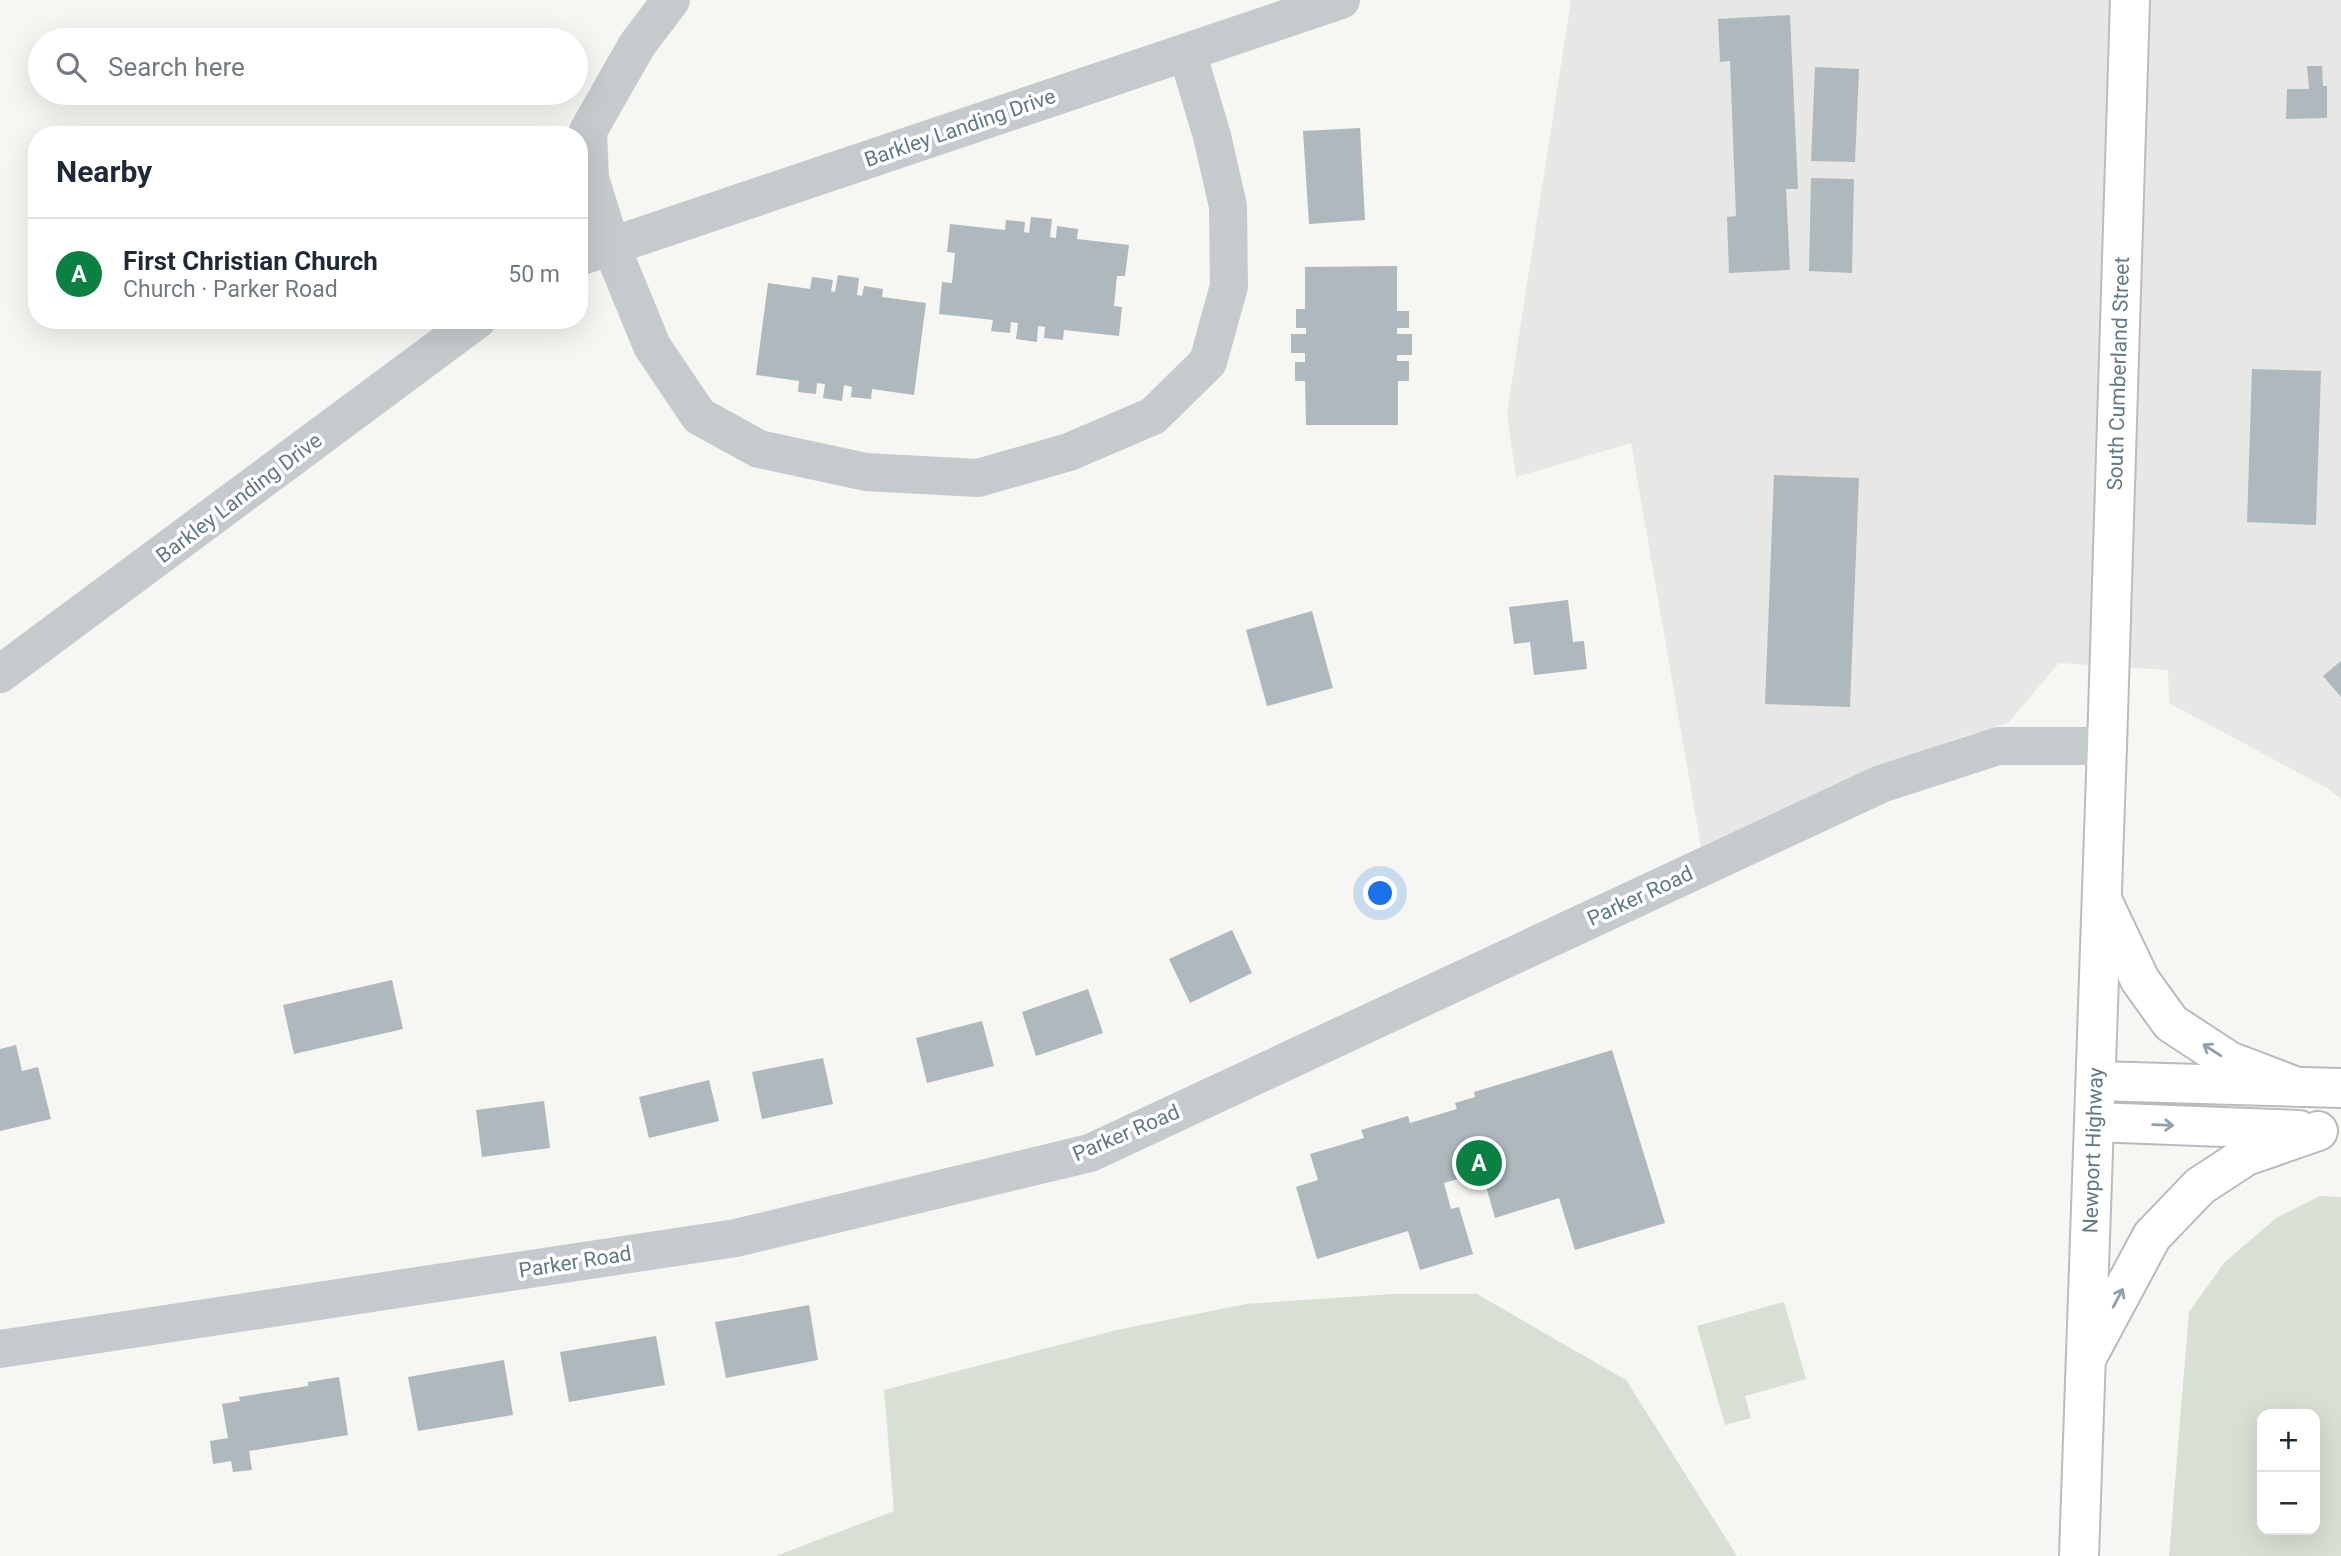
<!DOCTYPE html>
<html lang="en">
<head>
<meta charset="utf-8">
<style>
	:root { --surface:#fff; --page:#f2f2f3; --text:#1f2937; --muted:#747a83; --line:#e0e1e3; --accent:#0b8043 }
	body { margin:0; font-family:Roboto,sans-serif; background:var(--page); color:var(--text) }
	.controls { position:absolute; right:21px; bottom:21px; display:grid; overflow:hidden; border-radius:14px; box-shadow:0 7px 28px #0002 }
	.controls button { width:63px; height:63px; display:grid; place-items:center; padding:0; border:0; border-bottom:2px solid var(--line); background:var(--surface); color:var(--text); font:35px sans-serif }
	.you { position:absolute; left:1381px; top:894px; width:24px; height:24px; margin:-18px; border:5px solid #fff; border-radius:50%; background:#1a73e8; box-shadow:0 0 0 10px #1a73e833 }
	.badge { display:grid; place-items:center; width:46px; height:46px; border-radius:50%; background:var(--accent); color:#fff; font-size:23px; font-weight:700 }
	.pin { position:absolute; translate:-50% -50%; border:4px solid #fff; box-shadow:0 2px 7px #0006 }
	.list { margin:0; padding:0; list-style:none }
	h2 { display:flex; justify-content:space-between; align-items:center; height:91px; margin:0; padding:0 28px; font-size:30px }
	h2 small { font-size:23px; font-weight:400; color:var(--muted) }
	.list li { display:grid; grid-template-columns:46px 1fr auto; gap:21px; align-items:center; box-sizing:border-box; height:112px; padding:0 28px; border-top:2px solid var(--line) }
	.list b { display:block; font-size:26px; white-space:nowrap }
	.list p { margin:0; font-size:23px; white-space:nowrap; color:var(--muted) }
	.list em { font-size:23px; font-style:normal; color:var(--muted) }
	.icon { flex:none; width:38px; height:38px; fill:none; stroke:currentColor; stroke-width:2; stroke-linecap:round; stroke-linejoin:round }
	.map { position:relative; flex:none; width:2341px; height:1556px; overflow:hidden }
	.search { position:absolute; background:var(--surface); box-shadow:0 7px 28px #0002; left:28px; top:28px; width:560px; height:77px; display:flex; align-items:center; gap:18px; box-sizing:border-box; padding:0 24px; border-radius:38px; color:var(--muted); font-size:26px }
	.panel { position:absolute; background:var(--surface); box-shadow:0 7px 28px #0002; left:28px; top:126px; width:560px; height:203px; border-radius:28px }
	.map>svg:first-child { display:block }
</style>
</head>
<body>
<div class="map">
<svg width="2341" height="1556" viewBox="0 0 2341 1556">
	<rect width="100%" height="100%" fill="#f6f6f2"/>
	<path fill="#e7e8e6" d="M1571 0H2341V799L2327 788 2169 703 2168 670 2059 663 2008 723 1955 739 1701 847 1631 443 1516 477 1507 413Z"/>
	<path fill="#d8dfd3" fill-rule="evenodd" d="M2320 1196 2341 1197V1556H2169L2189 1312 2224 1263 2276 1218ZM2315 1414V1530H2262V1414Z
		M1393 1294H1477L1626 1380 1737 1556H776L894 1511 884 1390 1117 1330 1246 1304Z
		M1784 1302 1806 1379 1745 1396 1751 1418 1725 1425 1697 1326Z"/>
	<path fill="#aeb8bd" d="M1790 15 1798 189H1786L1790 270 1729 273 1727 217 1736 216 1730 61 1720 62 1718 19Z
		M2307 66H2322L2323 86H2327V118L2286 119 2287 89H2309Z
		M1815 67 1859 69 1855 162 1811 161Z
		M1360 128 1365 220 1309 224 1303 131Z
		M1811 178 1854 179 1852 273 1809 271Z
		M1031 217 1052 219 1050 237 1056 238 1057 226 1078 229 1077 239 1129 245 1125 276H1117L1114 306 1122 307 1119 336 1064 330 1063 340 1044 338 1045 327 1038 326 1037 342 1016 339 1018 323 1011 322 1010 333 991 331 993 320 939 314 942 282 952 283 955 253 947 252 950 224 1005 230 1006 220 1025 222 1024 232 1029 233Z
		M1397 266V311H1409V328H1397V334H1412V355H1397V361H1409V381H1398V425H1306L1305 381H1295V362H1305V353H1291V334H1306V328H1296V309H1305V267Z
		M838 275 859 278 857 295 862 296 864 286 883 289 882 297 926 303 914 395 872 389 871 399 851 397 852 387 844 385 842 401 823 398 825 384 817 383 816 394 798 392 799 381 756 375 768 283 810 289 812 277 833 280 831 291 835 292Z
		M2252 369 2321 371 2316 525 2247 522Z
		M1774 475 1859 478 1850 707 1765 704Z
		M1568 600 1573 642 1584 641 1587 669 1534 675 1530 642 1514 644 1509 607Z
		M1312 611 1333 688 1267 706 1246 630Z
		M2341 661V697L2323 676Z
		M1232 930 1252 973 1190 1003 1169 959Z
		M392 980 403 1029 294 1054 283 1005Z
		M1088 989 1103 1033 1036 1056 1022 1012Z
		M982 1021 994 1066 927 1083 916 1038Z
		M16 1045 22 1071 38 1067 51 1119 0 1131V1049Z
		M1612 1050 1665 1223 1575 1250 1559 1198 1495 1218 1482 1172 1444 1183 1451 1209 1459 1207 1473 1254 1420 1270 1408 1231 1317 1259 1296 1187 1318 1180 1310 1154 1364 1138 1361 1130 1408 1116 1410 1123 1457 1109 1455 1103 1475 1097 1474 1092Z
		M823 1058 833 1104 762 1119 752 1072Z
		M709 1080 719 1121 649 1138 639 1097Z
		M544 1101 550 1148 482 1157 476 1110Z
		M809 1305 818 1360 726 1378 715 1322Z
		M656 1336 665 1385 569 1402 560 1352Z
		M504 1360 513 1415 418 1431 408 1377Z
		M339 1377 348 1435 249 1451 252 1470 233 1472 231 1461 213 1464 210 1441 228 1438 222 1404 240 1401 239 1397 308 1386V1382Z"/>
	<g fill="none" stroke-linecap="round" stroke-linejoin="round">
		<g stroke="#b7bdc1" stroke-width="42">
			<g id="secondary">
				<path id="s1" d="M2079 1556 2107 746 2130 0"/>
			</g>
		</g>
		<g stroke="#b7bbbe" stroke-width="42">
			<path id="highway" d="M2102 900 2140 980 2171 1023 2229 1061 2297 1087
				M2096 1081 2341 1088
				M2094 1122 2299 1130
				M2086 1359 2152 1236 2200 1186 2246 1156 2318 1131"/>
		</g>
		<path stroke="#c5cacd" stroke-width="38" d="M671 0 637 45 588 131 590 178 611 246 652 346 699 416 759 449 866 472 978 478 1069 452 1153 416 1208 362 1229 286 1228 206 1212 136 1187 52
			M579 257 1341 0
			M0 674 477 320
			M0 1349 736 1238 1090 1153 1881 784 1998 746H2107"/>
		<use href="#secondary" stroke="#fff" stroke-width="38"/>
		<use href="#highway" stroke="#fff" stroke-width="38"/>
	</g>
	<defs><path id="oneway-shaft" d="M-6 0H5M1.5-3L5.5 0L1.5 3" fill="none" stroke-width="1.6" stroke-linecap="round" stroke-linejoin="round" transform="scale(1.75)"/></defs>
	<g stroke="#91a1ab">
		<use href="#oneway-shaft" transform="translate(2212 1050) rotate(-147)"/>
		<use href="#oneway-shaft" transform="translate(2163 1125) rotate(2)"/>
		<use href="#oneway-shaft" transform="translate(2118 1298) rotate(-62)"/>
	</g>
	<g text-anchor="middle" stroke-width="7" stroke-linejoin="round" paint-order="stroke">
		<g font-size="21" fill="#627987" stroke="#fff">
			<text transform="translate(960 128) rotate(-19)" y="7">Barkley Landing Drive</text>
			<text dy="7" stroke="none"><textPath href="#s1" startOffset="1183">South Cumberland Street</textPath></text>
			<text transform="translate(239 498) rotate(-37)" y="7">Barkley Landing Drive</text>
			<text transform="translate(1640 896) rotate(-25)" y="7">Parker Road</text>
			<text transform="translate(1126 1133) rotate(-23)" y="7">Parker Road</text>
			<text dy="7" stroke="none"><textPath href="#s1" startOffset="406">Newport Highway</textPath></text>
			<text transform="translate(575 1262) rotate(-9)" y="7">Parker Road</text>
		</g>
	</g>
</svg>
<div class="controls">
<button>+</button>
<button>−</button>
</div>
<div class="you"></div>
<div class="pin badge" style="left:1479px;top:1163px">A</div>
<div class="search"><svg class="icon" aria-label="search" viewBox="0 0 24 24"><circle cx="10" cy="10" r="6"/><path d="M15 15l6 6"/></svg>Search here</div>
<section class="panel">
<h2>Nearby<small></small></h2>
<ul class="list">
<li><span class="badge">A</span><div><b>First Christian Church</b><p>Church · Parker Road</p></div><em>50 m</em></li>
</ul>
</section>
</div>
</body>
</html>
